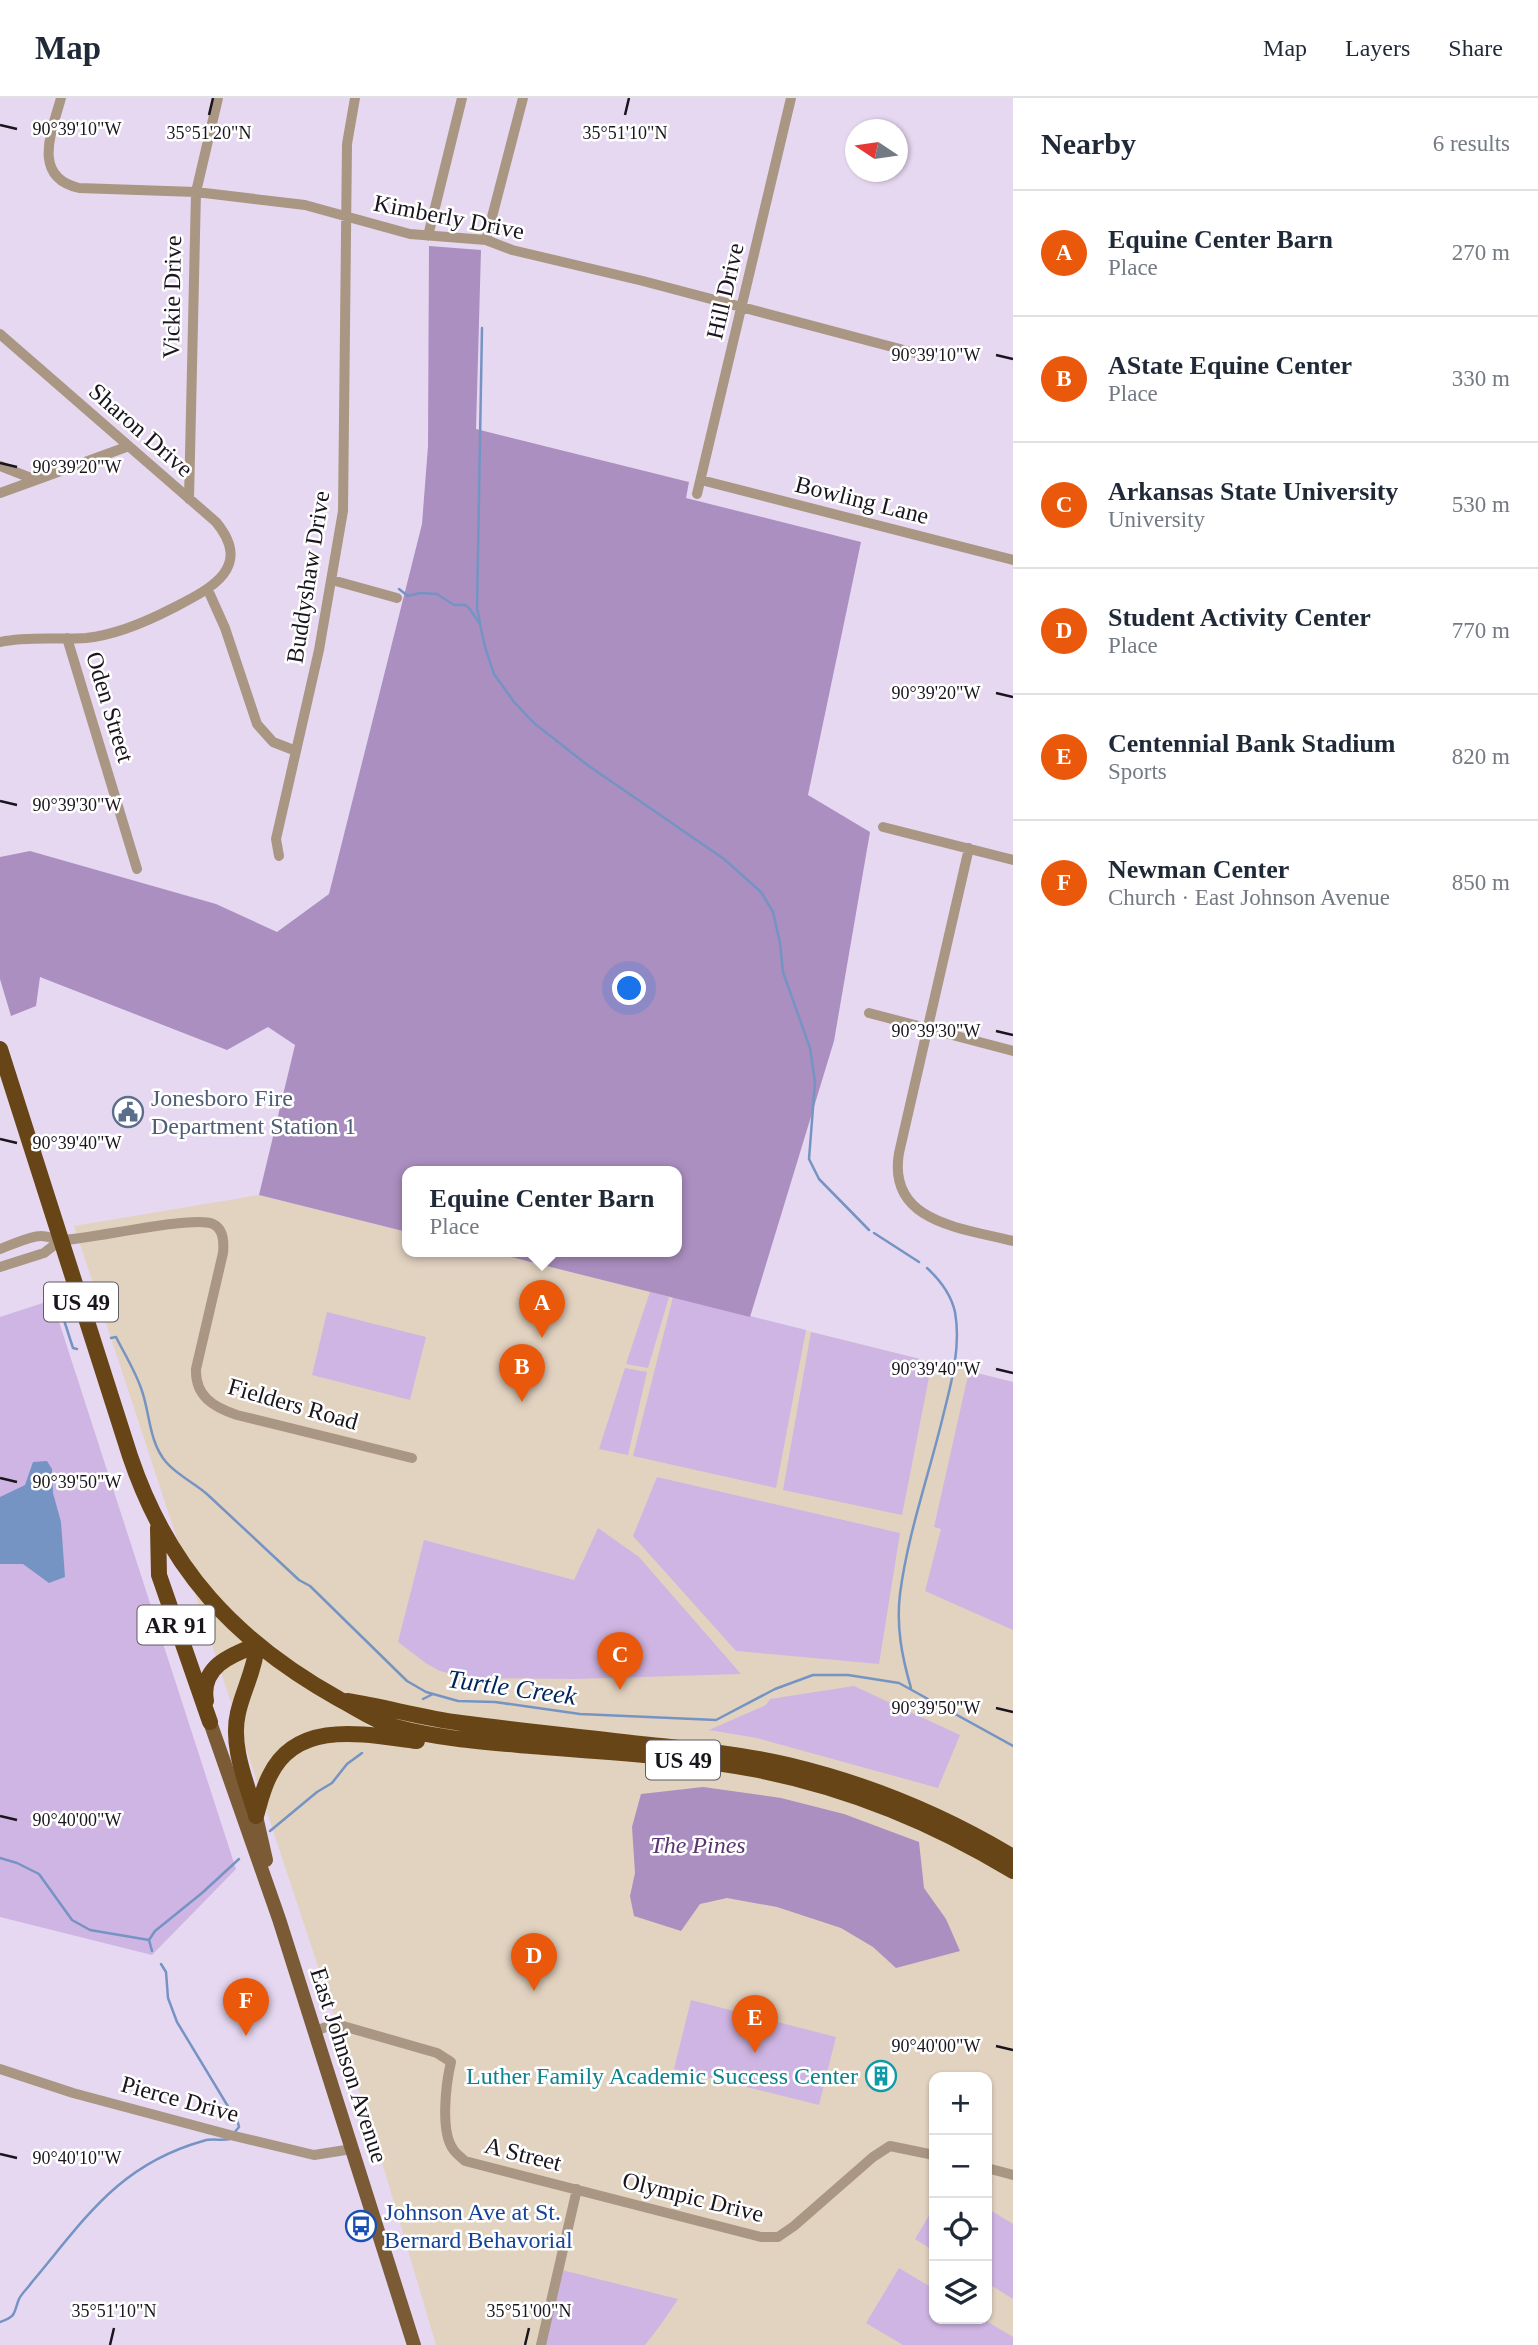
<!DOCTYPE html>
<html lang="en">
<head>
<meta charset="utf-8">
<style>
	:root { --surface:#fff; --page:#f6f6f7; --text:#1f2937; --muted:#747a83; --line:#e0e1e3; --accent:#ea580c }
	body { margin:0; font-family:"Times New Roman",serif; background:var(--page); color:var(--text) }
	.controls { position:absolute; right:21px; bottom:21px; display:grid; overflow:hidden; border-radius:14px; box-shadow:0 2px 5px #0004 }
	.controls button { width:63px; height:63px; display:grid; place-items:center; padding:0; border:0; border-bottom:2px solid var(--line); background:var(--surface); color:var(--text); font:35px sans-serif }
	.compass { position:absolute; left:845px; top:21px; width:63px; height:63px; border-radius:50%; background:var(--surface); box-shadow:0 2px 5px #0004; rotate:283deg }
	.you { position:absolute; left:630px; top:891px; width:24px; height:24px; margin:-18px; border:5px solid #fff; border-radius:50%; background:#1a73e8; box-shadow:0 0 0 10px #1a73e833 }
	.badge { display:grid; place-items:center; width:46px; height:46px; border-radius:50%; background:var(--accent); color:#fff; font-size:23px; font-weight:700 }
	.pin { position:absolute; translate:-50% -58px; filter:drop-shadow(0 2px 4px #0008) }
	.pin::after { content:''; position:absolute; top:37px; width:24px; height:21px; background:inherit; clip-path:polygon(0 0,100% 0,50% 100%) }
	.popup { position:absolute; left:402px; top:1068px; width:280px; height:91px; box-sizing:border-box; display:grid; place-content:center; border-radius:14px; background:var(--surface); filter:drop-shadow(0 2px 5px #0005); font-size:23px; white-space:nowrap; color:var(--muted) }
	.popup b { font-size:26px; color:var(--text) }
	.popup::after { content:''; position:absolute; left:50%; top:100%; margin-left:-14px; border:14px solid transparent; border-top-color:var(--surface) }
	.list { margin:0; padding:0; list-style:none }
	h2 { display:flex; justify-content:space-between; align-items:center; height:91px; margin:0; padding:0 28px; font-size:30px }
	h2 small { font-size:23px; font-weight:400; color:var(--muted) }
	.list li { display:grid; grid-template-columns:46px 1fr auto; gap:21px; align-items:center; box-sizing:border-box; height:126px; padding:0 28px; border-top:2px solid var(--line) }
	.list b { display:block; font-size:26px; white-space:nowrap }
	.list p { margin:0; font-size:23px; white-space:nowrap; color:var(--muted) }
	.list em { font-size:23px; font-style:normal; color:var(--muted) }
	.icon { flex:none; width:38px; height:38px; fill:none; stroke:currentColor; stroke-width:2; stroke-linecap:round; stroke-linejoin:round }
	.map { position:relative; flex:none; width:1013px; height:2247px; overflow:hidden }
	header { display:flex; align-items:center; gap:42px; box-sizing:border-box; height:98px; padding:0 35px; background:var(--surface); border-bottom:2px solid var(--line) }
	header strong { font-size:33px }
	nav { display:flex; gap:38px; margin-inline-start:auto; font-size:24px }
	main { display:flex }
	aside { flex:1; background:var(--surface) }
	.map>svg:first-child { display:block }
</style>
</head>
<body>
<header>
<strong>Map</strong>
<nav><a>Map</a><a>Layers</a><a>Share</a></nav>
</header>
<main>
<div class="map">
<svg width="1013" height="2247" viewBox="0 0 1013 2247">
	<rect width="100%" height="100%" fill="#e7d8f2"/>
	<path fill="#e2d2c0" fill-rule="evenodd" d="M259 1097 407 1134V1154H491L1013 1284V2247H436L379 2054 74 1128ZM934 1979H987V2221H934Z"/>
	<path fill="#cfb5e3" d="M650 1194 669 1199 648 1270 626 1266Z
		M673 1199 806 1232 776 1390 633 1358Z
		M52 1202 236 1771 152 1857 0 1819V1219Z
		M327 1214 426 1239 410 1302 312 1277Z
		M811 1234 932 1264 902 1417 783 1392Z
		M625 1270 647 1274 628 1357 599 1351Z
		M969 1273 1013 1284V1532L925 1493 941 1431 934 1429Z
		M657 1379 900 1435 879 1566 736 1553 633 1438Z
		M598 1430 639 1459 741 1576 574 1581 469 1580 440 1573 427 1566 398 1544 424 1442 574 1482Z
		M854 1588 960 1637 938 1690 757 1640 709 1632 766 1607 770 1601Z
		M691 1902 836 1939 819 2007 674 1971Z
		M934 2109V2153L915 2141Z
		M987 2110 1013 2126V2201L987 2185Z
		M899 2170 934 2191V2221H983L1013 2239V2247H903L866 2225Z
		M562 2172 678 2201C668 2217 657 2232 645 2247H545Z"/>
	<path fill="#ab8fc0" d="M429 148 481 152 476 331 689 384 686 400 861 444 808 697 870 734 834 943 750 1219 491 1154H677V1074H407V1134L259 1097 295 947 268 929 227 952 40 879 36 908 11 918 0 881V759L30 753 216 806 277 834 329 796 422 426 428 348Z
		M703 1689 781 1700 844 1716 919 1744 924 1790 946 1821 960 1853 896 1870 873 1849 841 1830 777 1809 727 1800 700 1806 681 1833 634 1818 630 1798 635 1775 632 1729 641 1696Z"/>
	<path fill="#7594c3" d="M47 1363 52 1371 53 1395 61 1424 65 1479 49 1485 23 1466H0V1399L25 1387 33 1364Z"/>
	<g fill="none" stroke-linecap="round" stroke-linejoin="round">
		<path stroke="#7594c3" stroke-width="2.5" d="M399 491 408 498 420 495 437 496 454 507H465L469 510 480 526 485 549 494 576 514 604 534 625 586 666 724 761 761 794 773 814 780 845 783 874 810 950 815 984 809 1061 819 1081 869 1132
			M480 524 477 510 482 230
			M874 1135 919 1164
			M55 1207 62 1216 73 1250 77 1251
			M111 1240 116 1239C125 1257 136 1274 142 1293 150 1316 149 1344 166 1364 178 1378 195 1385 208 1397L299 1482 310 1488 407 1583 426 1594 458 1603 495 1604 580 1616 716 1622 775 1591 813 1577H848L899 1585 1013 1648
			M911 1590C902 1559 896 1529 900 1496 908 1434 930 1374 944 1314 952 1283 961 1247 955 1214 951 1196 940 1182 927 1170
			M423 1601 433 1596
			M270 1733 317 1694 332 1685 347 1666 362 1655
			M0 1760 17 1765 39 1776 72 1822 90 1832 149 1842 155 1833 202 1795 239 1761
			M149 1842 152 1853
			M161 1866 166 1874 168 1900 177 1924 238 2025 239 2029 234 2035
			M0 2224C17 2218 13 2216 19 2201 22 2195 28 2190 32 2184 85 2121 118 2067 203 2043 212 2040 221 2043 230 2041"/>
		<path stroke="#a99783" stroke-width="10" d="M61 0C52 33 31 79 79 90L196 94 305 107 410 136 486 142 512 152 643 183 915 255
			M428 138 462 0
			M486 142 523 0
			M0 236 216 424C254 470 210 491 173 510 146 524 116 537 86 540 57 542 29 538 0 544
			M0 368 36 382 0 395
			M36 382 129 348
			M701 382 1013 462
			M697 396 791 0
			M189 401 196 94 218 0
			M332 482 397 500
			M208 492 225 530 257 626 273 644 296 653
			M67 540 137 771
			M883 729 1013 762
			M969 750 899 1055C887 1125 963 1130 1013 1143
			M279 758 276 741 319 552 343 413 347 46 355 0
			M869 915 1013 953
			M0 1151C12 1147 29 1138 41 1138 49 1138 55 1142 63 1142 91 1141 194 1117 213 1126 224 1131 224 1145 223 1155L196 1271C195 1298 213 1309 237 1317L412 1360
			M0 1169 44 1155 61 1142
			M315 1933 329 1928H343L437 1955 451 1964C446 1985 440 2033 453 2051 456 2056 461 2059 465 2063L761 2139H778L794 2128 873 2059 890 2048 934 2057
			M0 1971 73 1995 230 2037 314 2057 352 2051
			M987 2070 1013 2077
			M541 2247 577 2091"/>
		<path stroke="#7a5b36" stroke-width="14" d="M210 1624 279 1821 414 2247
			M256 1718 266 1762"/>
		<path stroke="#684516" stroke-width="16" d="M0 951 130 1358C168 1471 235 1543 339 1601 358 1611 374 1623 395 1629 440 1641 486 1644 531 1648 607 1654 684 1658 758 1672 849 1690 934 1725 1013 1773
			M158 1430 159 1477 210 1624
			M206 1603C200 1569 230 1557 257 1547
			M347 1603C385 1609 423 1620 461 1625 521 1633 581 1639 641 1646 690 1651 740 1656 788 1667 868 1686 943 1717 1013 1759
			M256 1717C247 1686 230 1648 238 1615 243 1592 255 1572 257 1547
			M256 1718C260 1704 263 1690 270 1677 298 1620 367 1637 417 1643"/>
	</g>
	<path fill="none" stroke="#1a151d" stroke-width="2.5" d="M209 17 213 0M625 17 629 0M0 27 17 31M996 257 1013 261M0 365 17 369M996 595 1013 599M0 703 17 707M996 933 1013 937M0 1041 17 1045M996 1271 1013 1275M0 1380 17 1384M996 1610 1013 1614M0 1718 17 1722M996 1948 1013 1952M0 2056 17 2060M110 2247 114 2230M525 2247 529 2230"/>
	<defs>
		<g id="civic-ring" transform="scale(1.575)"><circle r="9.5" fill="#fff" stroke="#5c6f8a" stroke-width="1.5"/><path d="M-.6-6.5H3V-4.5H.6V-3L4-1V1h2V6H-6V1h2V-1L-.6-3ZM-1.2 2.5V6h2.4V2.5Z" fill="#5c6f8a"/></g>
		<g id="building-ring" transform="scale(1.575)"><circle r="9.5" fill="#fff" stroke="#0f9aa8" stroke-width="1.5"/><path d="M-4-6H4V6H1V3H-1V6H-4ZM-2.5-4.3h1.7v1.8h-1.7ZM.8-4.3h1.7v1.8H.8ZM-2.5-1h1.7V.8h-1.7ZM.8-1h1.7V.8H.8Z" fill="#0f9aa8"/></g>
		<g id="bus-ring" transform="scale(1.575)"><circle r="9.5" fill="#fff" stroke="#1a4fb4" stroke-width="1.5"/><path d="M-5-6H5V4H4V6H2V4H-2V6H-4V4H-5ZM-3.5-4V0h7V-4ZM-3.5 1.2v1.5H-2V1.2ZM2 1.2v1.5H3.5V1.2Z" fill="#1a4fb4"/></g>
	</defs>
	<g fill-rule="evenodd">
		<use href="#civic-ring" x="128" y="1014"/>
		<use href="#building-ring" x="881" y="1978"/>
		<use href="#bus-ring" x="361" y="2128"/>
	</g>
	<g text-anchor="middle" stroke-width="5" stroke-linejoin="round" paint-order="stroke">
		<g fill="#fff" stroke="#5f5b61" stroke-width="2">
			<rect x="44" y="1184.5" width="74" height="39" rx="5"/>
			<rect x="137.5" y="1507.5" width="77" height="39" rx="5"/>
			<rect x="646" y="1642.5" width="74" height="39" rx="5"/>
		</g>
		<g font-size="23" font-weight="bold" fill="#1a151d">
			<text x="81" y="1212">US 49</text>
			<text x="176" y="1535">AR 91</text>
			<text x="683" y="1670">US 49</text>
		</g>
		<g font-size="24" fill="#1a151d" stroke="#fff">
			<text transform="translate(449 119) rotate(11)" y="8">Kimberly Drive</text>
			<text transform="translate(725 193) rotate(-77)" y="8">Hill Drive</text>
			<text transform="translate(172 199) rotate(-89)" y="8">Vickie Drive</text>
			<text transform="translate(141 332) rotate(41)" y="8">Sharon Drive</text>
			<text transform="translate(862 402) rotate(14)" y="8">Bowling Lane</text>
			<text transform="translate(308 479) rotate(-81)" y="8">Buddyshaw Drive</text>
			<text transform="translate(110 609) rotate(73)" y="8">Oden Street</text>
			<text transform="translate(293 1306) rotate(16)" y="8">Fielders Road</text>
			<text transform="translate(349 1967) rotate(72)" y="8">East Johnson Avenue</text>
			<text transform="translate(180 2001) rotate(15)" y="8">Pierce Drive</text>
			<text transform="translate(523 2056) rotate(14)" y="8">A Street</text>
			<text transform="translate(693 2099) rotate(14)" y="8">Olympic Drive</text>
		</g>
		<g font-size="24" fill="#4e5e75" stroke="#fff" text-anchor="start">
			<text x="151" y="1008">Jonesboro Fire<tspan x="151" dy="28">Department Station 1</tspan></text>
		</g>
		<g font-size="24" font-style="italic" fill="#593371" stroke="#fff">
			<text x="698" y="1755">The Pines</text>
		</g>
		<g font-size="24" fill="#0d838f" stroke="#fff" text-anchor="end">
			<text x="858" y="1986">Luther Family Academic Success Center</text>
		</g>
		<g font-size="24" fill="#164399" stroke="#fff" text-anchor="start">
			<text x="384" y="2122">Johnson Ave at St.<tspan x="384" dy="28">Bernard Behavorial</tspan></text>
		</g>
		<g font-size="26" font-style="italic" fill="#00255d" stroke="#fff">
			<text transform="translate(512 1589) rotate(8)" y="9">Turtle Creek</text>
		</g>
	</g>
	<g font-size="18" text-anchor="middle" fill="#1a151d" stroke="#fff" stroke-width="5" stroke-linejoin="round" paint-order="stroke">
		<text x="77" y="37">90°39'10"W</text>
		<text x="625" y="41">35°51'10"N</text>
		<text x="209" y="41">35°51'20"N</text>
		<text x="936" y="263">90°39'10"W</text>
		<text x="77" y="375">90°39'20"W</text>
		<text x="936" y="601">90°39'20"W</text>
		<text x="77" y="713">90°39'30"W</text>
		<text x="936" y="939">90°39'30"W</text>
		<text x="77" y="1051">90°39'40"W</text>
		<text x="936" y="1277">90°39'40"W</text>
		<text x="77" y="1390">90°39'50"W</text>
		<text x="936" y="1616">90°39'50"W</text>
		<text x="77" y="1728">90°40'00"W</text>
		<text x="936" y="1954">90°40'00"W</text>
		<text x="77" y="2066">90°40'10"W</text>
		<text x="114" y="2219">35°51'10"N</text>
		<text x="529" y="2219">35°51'00"N</text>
	</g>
</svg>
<div class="controls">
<button>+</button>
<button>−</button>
<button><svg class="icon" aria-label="locate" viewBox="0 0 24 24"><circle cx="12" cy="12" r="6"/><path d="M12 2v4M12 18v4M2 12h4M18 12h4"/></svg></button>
<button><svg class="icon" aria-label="layers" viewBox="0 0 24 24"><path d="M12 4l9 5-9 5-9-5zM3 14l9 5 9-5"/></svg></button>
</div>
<svg class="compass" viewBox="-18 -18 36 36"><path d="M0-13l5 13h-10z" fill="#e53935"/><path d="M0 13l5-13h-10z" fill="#747a83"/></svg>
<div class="you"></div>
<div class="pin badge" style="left:542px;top:1240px">A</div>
<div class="popup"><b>Equine Center Barn</b>Place</div>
<div class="pin badge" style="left:522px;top:1304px">B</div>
<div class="pin badge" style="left:620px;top:1592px">C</div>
<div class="pin badge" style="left:534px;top:1893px">D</div>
<div class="pin badge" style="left:755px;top:1955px">E</div>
<div class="pin badge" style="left:246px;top:1938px">F</div>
</div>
<aside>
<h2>Nearby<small>6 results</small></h2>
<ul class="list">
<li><span class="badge">A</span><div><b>Equine Center Barn</b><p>Place</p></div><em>270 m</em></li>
<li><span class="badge">B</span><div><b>AState Equine Center</b><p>Place</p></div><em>330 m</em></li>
<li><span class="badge">C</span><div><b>Arkansas State University</b><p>University</p></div><em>530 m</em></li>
<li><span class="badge">D</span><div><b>Student Activity Center</b><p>Place</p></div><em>770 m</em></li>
<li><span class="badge">E</span><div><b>Centennial Bank Stadium</b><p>Sports</p></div><em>820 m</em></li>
<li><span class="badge">F</span><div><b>Newman Center</b><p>Church · East Johnson Avenue</p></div><em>850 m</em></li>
</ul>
</aside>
</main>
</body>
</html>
